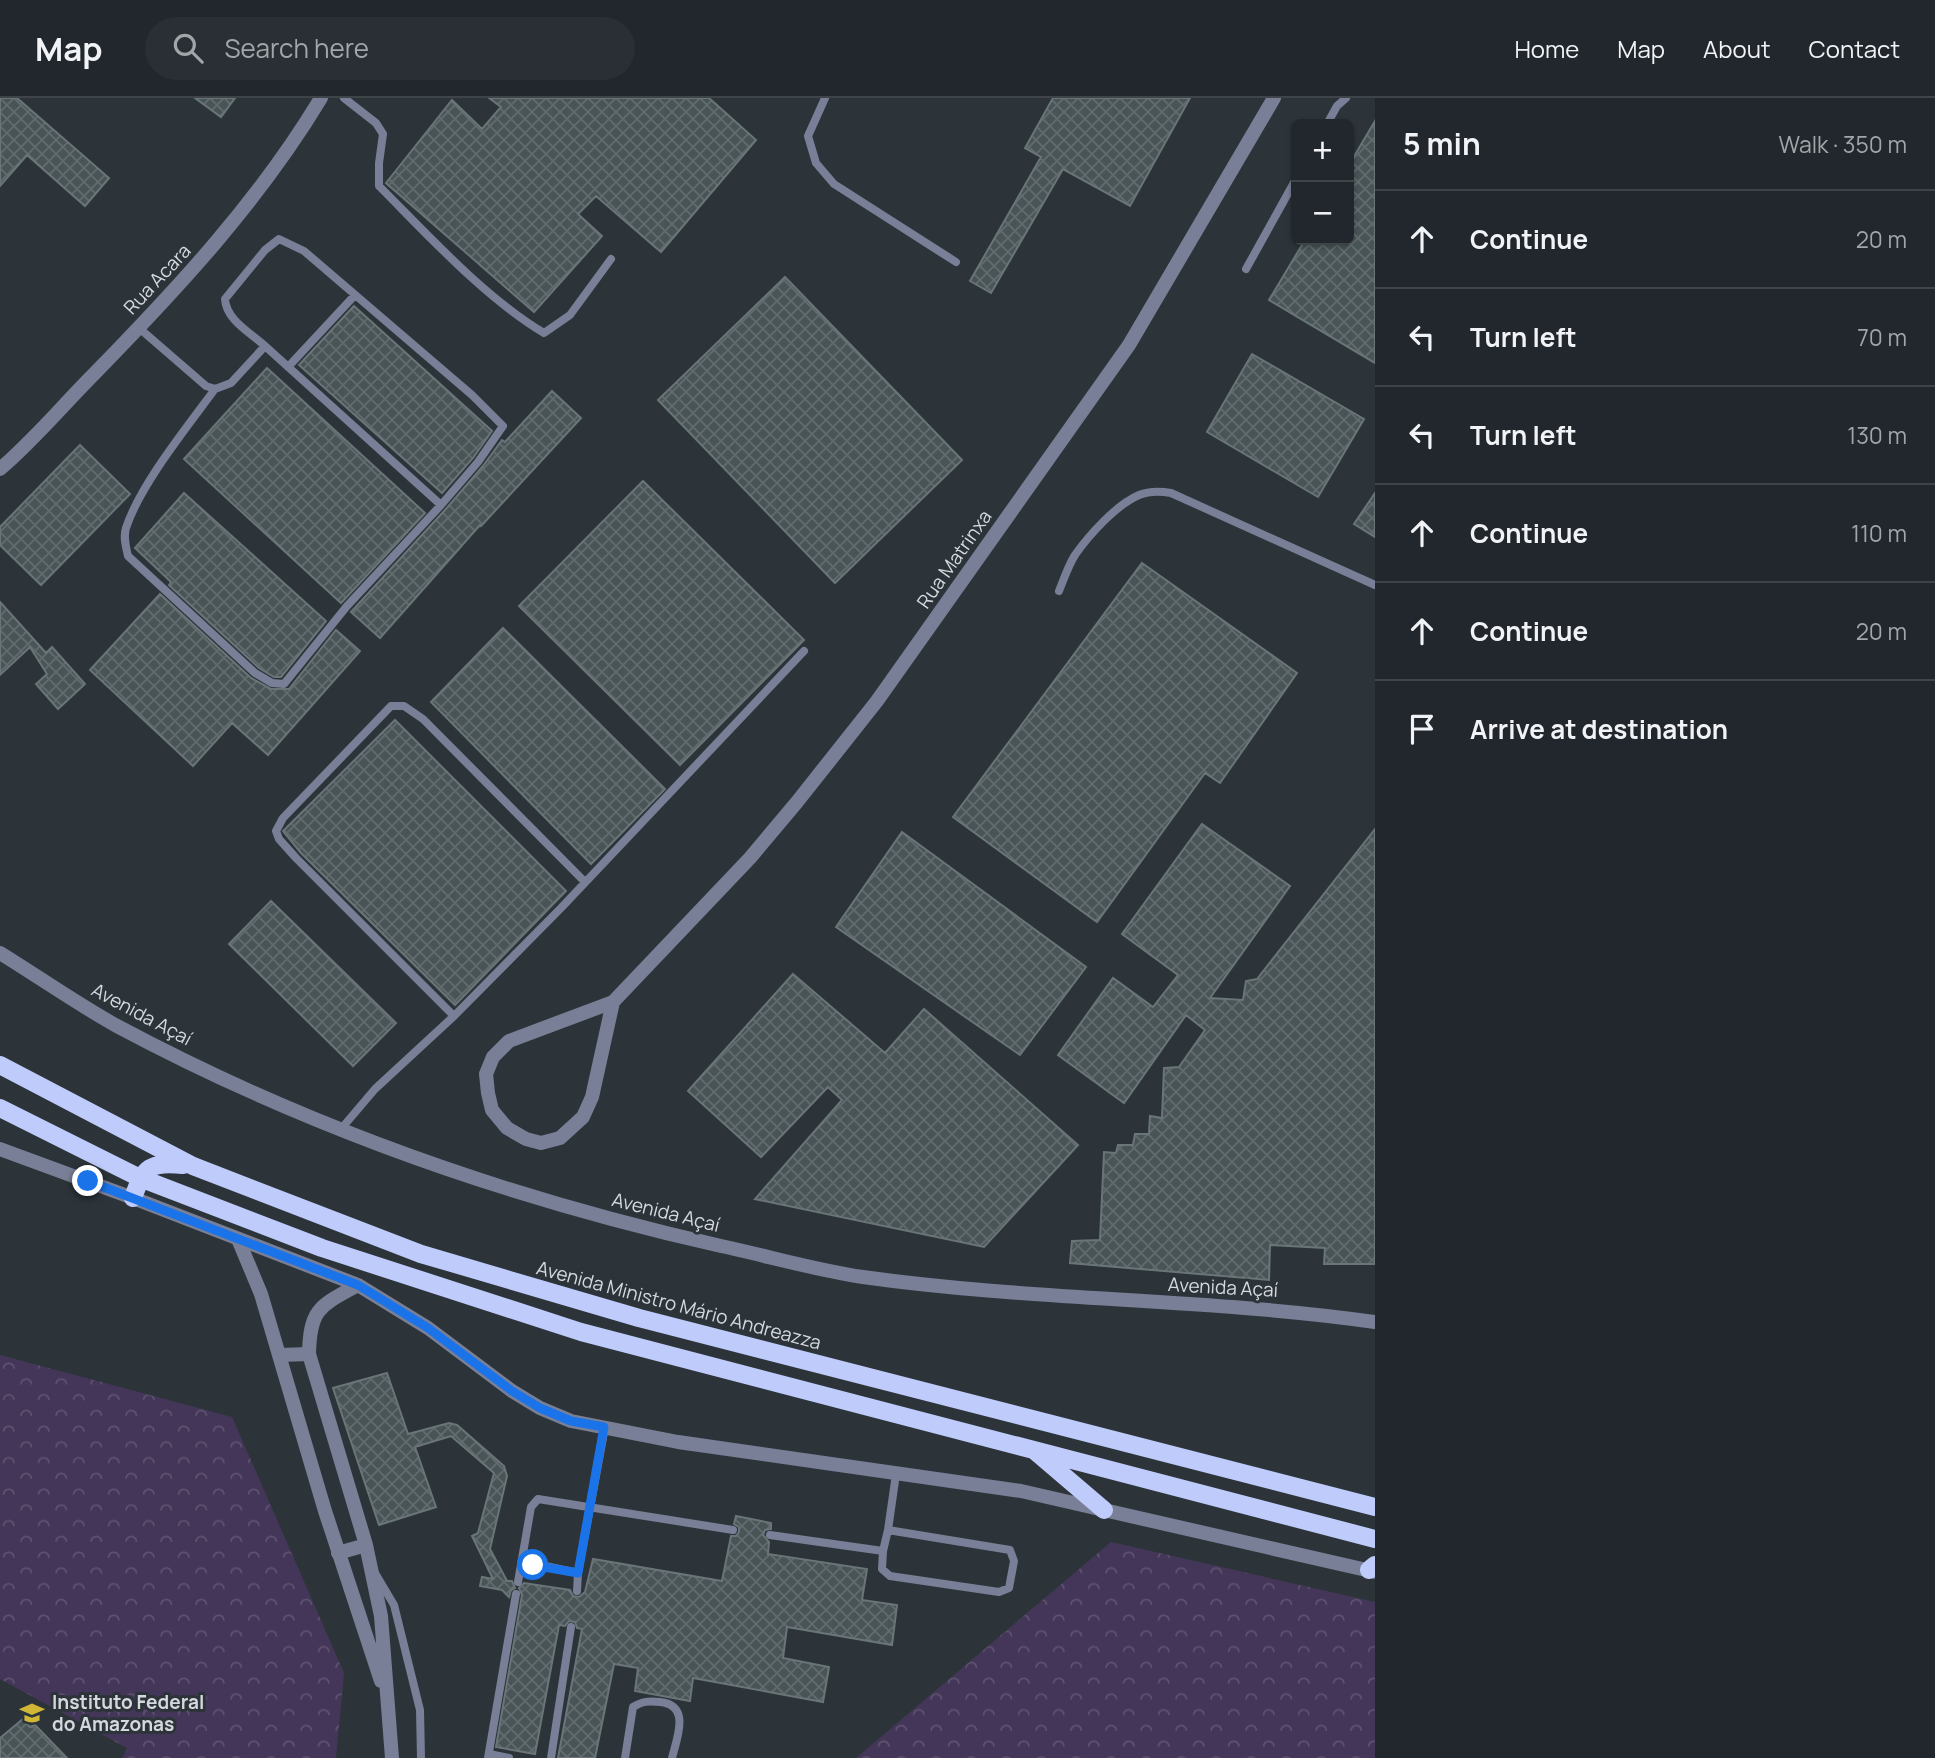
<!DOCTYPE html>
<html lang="en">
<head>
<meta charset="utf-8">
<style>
	:root { --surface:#21272c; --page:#292f34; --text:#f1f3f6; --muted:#a2a5a9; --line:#3e4448 }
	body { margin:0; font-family:Manrope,sans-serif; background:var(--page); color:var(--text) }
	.controls { position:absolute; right:21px; top:21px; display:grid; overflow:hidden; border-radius:10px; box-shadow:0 2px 5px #0004 }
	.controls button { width:63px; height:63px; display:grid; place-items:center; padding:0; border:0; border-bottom:2px solid var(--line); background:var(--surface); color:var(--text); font:35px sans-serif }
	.stop { position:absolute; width:21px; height:21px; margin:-16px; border:5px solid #1a73e8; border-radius:50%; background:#fff }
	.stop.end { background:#1a73e8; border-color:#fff; box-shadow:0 2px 7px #0008 }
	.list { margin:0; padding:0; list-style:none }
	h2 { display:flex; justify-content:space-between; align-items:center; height:91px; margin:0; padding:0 28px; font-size:30px }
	h2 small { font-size:23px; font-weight:400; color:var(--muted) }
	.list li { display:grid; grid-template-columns:46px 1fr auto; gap:21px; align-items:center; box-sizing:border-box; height:98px; padding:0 28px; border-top:2px solid var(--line) }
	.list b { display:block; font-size:26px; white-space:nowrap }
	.list em { font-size:23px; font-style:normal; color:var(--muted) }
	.icon { flex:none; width:38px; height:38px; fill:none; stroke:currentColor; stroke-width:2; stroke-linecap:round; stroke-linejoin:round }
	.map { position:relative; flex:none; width:1375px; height:1660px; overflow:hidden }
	header { display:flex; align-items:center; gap:42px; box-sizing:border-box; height:98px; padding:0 35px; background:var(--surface); border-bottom:2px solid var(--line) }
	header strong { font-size:33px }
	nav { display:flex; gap:38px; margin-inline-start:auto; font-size:24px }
	.search { width:490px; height:63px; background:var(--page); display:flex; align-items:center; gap:18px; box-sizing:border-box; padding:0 24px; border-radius:38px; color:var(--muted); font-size:26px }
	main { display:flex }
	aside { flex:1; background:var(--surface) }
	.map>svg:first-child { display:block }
</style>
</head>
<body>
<header>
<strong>Map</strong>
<div class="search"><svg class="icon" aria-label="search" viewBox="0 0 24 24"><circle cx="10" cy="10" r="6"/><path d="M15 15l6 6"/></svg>Search here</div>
<nav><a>Home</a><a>Map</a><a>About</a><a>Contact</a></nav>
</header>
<main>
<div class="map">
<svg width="1375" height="1660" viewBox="0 0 1375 1660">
	<defs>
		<pattern id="forest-crowns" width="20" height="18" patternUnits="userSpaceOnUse" patternTransform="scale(1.75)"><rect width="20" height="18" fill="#443658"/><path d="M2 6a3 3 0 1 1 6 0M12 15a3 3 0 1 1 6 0" fill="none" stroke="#5e5270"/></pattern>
		<pattern id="building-cross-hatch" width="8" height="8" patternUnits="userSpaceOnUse" patternTransform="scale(1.75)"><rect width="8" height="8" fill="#485456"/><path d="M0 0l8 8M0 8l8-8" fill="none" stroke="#626c6e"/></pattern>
	</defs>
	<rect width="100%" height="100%" fill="#2c343a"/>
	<path fill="url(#forest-crowns)" d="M0 1257 232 1319 344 1575 336 1660H122L127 1650 0 1581Z
		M1111 1444 1375 1504V1660H856Z"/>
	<path fill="url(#building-cross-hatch)" stroke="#697578" stroke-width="2" d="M0 0H17L109 80 85 108 27 57 0 88Z
		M195 0H235L221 19Z
		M489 0H709L756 42 661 154 596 98 578 116 602 138 534 214 386 85 452 2 482 31 501 9Z
		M1053 0H1190L1130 108 1063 71 991 195 970 183 1041 59 1025 50Z
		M1375 23V265L1269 202 1305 142H1349V67Z
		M785 179 962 362 835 485 658 302Z
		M354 208 492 333 473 360 442 395 299 267Z
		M1252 256 1364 321 1318 399 1207 334Z
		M267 270 425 415 341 505 184 361Z
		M552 293 581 320 481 428 480 427 380 540 351 514 446 411 483 368 502 342 505 344Z
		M80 347 130 396 41 487 0 447V429Z
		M643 383 804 542 680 667 519 508Z
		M184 395 326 523 281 579H274L259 570 169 487 171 484 135 450Z
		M1375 395V439L1354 426Z
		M1142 465 1297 575 1220 685 1205 675 1097 824 953 719Z
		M160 496 251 580 271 591H289L336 532 360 553 268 657 232 625 193 668 90 572Z
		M0 504 46 555 52 549 85 586 58 611 36 586 47 576 30 549 0 577Z
		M503 530 665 691 591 766 431 604Z
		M395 622 566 793 455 907 301 755 283 733Z
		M1202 726 1290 788 1210 900 1243 902 1246 883 1257 881 1375 731V1166H1324L1325 1150 1270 1147 1269 1182 1070 1165 1072 1143 1100 1142 1104 1054 1116 1055 1118 1047H1133L1135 1036H1149L1150 1018 1162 1020 1164 970 1179 969 1205 932 1186 917 1124 1005 1058 957 1113 880 1153 909 1178 877 1122 836Z
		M902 734 1086 869 1020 957 836 829Z
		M271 803 396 925 353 968 229 846Z
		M793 876 885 955 924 911 1078 1047 984 1149 755 1101 842 1002 828 989 761 1059 688 993Z
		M387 1275 408 1336 449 1325 457 1327 504 1368 507 1378 490 1451 507 1483H512L515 1490 511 1492 509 1499 502 1492 480 1488 482 1479 493 1481 472 1438 478 1435 494 1375 451 1338 415 1349 436 1409 379 1427 333 1290Z
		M736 1418 771 1425V1431L765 1432 763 1437 769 1444 768 1456 867 1471 862 1502 897 1507 892 1547 787 1529 783 1560 829 1569 823 1604 693 1580 690 1603 635 1593 638 1570 614 1566 595 1660H558L582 1531 577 1530 575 1524 569 1523 565 1528 559 1527 535 1656 496 1649 522 1497 519 1490 524 1485 570 1492 573 1498 579 1499 585 1494 593 1461 722 1483 731 1438H736L739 1434V1429L734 1426Z
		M23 1621 30 1629 35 1627 67 1660H0V1640Z"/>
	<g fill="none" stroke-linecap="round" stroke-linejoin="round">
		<path stroke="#797f96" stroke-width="8" d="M344 0 376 25 383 36 379 65V88C429 138 484 199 544 235L570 217 611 161
			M825 0 808 38 816 65 834 86 956 164
			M1327 26 1337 8 1346 0
			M1246 171 1296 81
			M139 230 206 288 215 291 231 285 265 248 441 407 478 364 503 328 472 297 304 153 279 141 265 152 225 201C226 222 251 235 265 248
			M288 269 355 197
			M215 291C187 329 140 387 126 430 123 439 126 449 128 458L255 575 272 585 284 586 347 508 441 407
			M1059 493C1064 481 1068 468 1075 457 1089 437 1116 407 1139 397 1149 393 1160 393 1171 395L1375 487
			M454 918 296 760 279 741 276 733 283 720 391 608H404L423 621 585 784
			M341 1031 375 991 454 918 561 810 804 553
			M770 1437 883 1453 882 1471 890 1478 999 1494 1009 1490 1014 1463 1010 1452 888 1432 896 1376
			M883 1453 888 1432
			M522 1463 578 1475 605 1329
			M375 1475 394 1507 420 1612 421 1660
			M518 1484 531 1409 538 1401 733 1432
			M577 1493 578 1475
			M489 1656 509 1660
			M488 1660 516 1496
			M551 1660 571 1529
			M625 1660 633 1609C643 1603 648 1603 660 1604 691 1607 677 1640 672 1660"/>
		<path stroke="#797f96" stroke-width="14" d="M0 371C34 342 63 307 94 276 178 190 259 103 321 0
			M613 904 592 999 583 1019 560 1040 541 1045 526 1041 507 1030 492 1012 488 995 486 976 493 959 509 943 613 904 750 760 797 704 877 603 1129 247 1274 0
			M0 1051 133 1100"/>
		<path stroke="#797f96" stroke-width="14" d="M0 855C39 879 77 906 117 928 306 1029 512 1101 721 1148 768 1158 815 1172 863 1179 1033 1203 1205 1200 1375 1224
			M133 1100 358 1187 428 1230 512 1293 540 1310 571 1323 678 1344 1021 1393 1375 1474
			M238 1141 261 1196 325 1413 381 1583
			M358 1187C320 1208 310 1210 309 1256L366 1447 381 1518 392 1660
			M279 1257 309 1256
			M338 1455 366 1447"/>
		<path stroke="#bfccfb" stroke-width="18" d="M0 967 193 1068 421 1156 639 1220 1375 1409
			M0 1010 140 1080 322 1150 581 1234 1375 1441
			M133 1100C144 1068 150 1064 183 1067
			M1036 1354 1104 1412
			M1369 1472 1375 1467"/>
	</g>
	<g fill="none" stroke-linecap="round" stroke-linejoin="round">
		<path stroke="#1a73e8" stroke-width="9" d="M88 1083 358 1187 428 1230 512 1293 540 1310 571 1323 604 1329 578 1475 533 1467"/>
	</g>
	<defs>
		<g id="university-bare" transform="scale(1.89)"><path d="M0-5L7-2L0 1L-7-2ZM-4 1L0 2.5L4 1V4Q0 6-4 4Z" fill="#d1b736" stroke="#2c343a" stroke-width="2.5" paint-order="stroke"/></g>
	</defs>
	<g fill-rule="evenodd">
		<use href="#university-bare" x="32" y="1615"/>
	</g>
	<g text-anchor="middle" stroke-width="6" stroke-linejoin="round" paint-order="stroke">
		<g font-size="19" fill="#d5d9de" stroke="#2c343a">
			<text transform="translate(157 181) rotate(-47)" y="7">Rua Acara</text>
			<text transform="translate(954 461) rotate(-55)" y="7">Rua Matrinxa</text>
			<text transform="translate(142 916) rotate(28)" y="7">Avenida Açaí</text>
			<text transform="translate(666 1114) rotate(14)" y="7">Avenida Açaí</text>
			<text transform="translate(1223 1189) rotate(3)" y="7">Avenida Açaí</text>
			<text transform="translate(679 1207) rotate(15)" y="7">Avenida Ministro Mário Andreazza</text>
		</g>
		<g font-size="19" font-weight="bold" fill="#d5d9de" stroke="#2c343a" text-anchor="start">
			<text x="52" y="1611">Instituto Federal<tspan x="52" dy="22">do Amazonas</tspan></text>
		</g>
	</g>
</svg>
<div class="controls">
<button>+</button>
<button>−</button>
</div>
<div class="stop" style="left:533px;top:1467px"></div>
<div class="stop end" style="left:88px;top:1083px"></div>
</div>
<aside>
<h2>5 min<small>Walk · 350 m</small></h2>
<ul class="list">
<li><svg class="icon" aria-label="ahead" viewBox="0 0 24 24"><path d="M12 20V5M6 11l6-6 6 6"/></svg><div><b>Continue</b></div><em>20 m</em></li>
<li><svg class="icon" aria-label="left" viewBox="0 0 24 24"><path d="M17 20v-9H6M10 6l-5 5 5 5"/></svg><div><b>Turn left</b></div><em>70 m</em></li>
<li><svg class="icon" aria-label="left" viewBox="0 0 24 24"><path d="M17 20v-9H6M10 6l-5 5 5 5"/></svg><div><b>Turn left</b></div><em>130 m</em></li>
<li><svg class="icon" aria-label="ahead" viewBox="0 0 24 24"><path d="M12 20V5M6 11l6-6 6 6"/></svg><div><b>Continue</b></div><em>110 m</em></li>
<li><svg class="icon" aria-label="ahead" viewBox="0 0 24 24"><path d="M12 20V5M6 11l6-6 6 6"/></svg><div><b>Continue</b></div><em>20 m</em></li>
<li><svg class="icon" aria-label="arrive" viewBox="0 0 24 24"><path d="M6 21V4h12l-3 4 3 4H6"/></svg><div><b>Arrive at destination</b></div></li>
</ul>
</aside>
</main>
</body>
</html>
